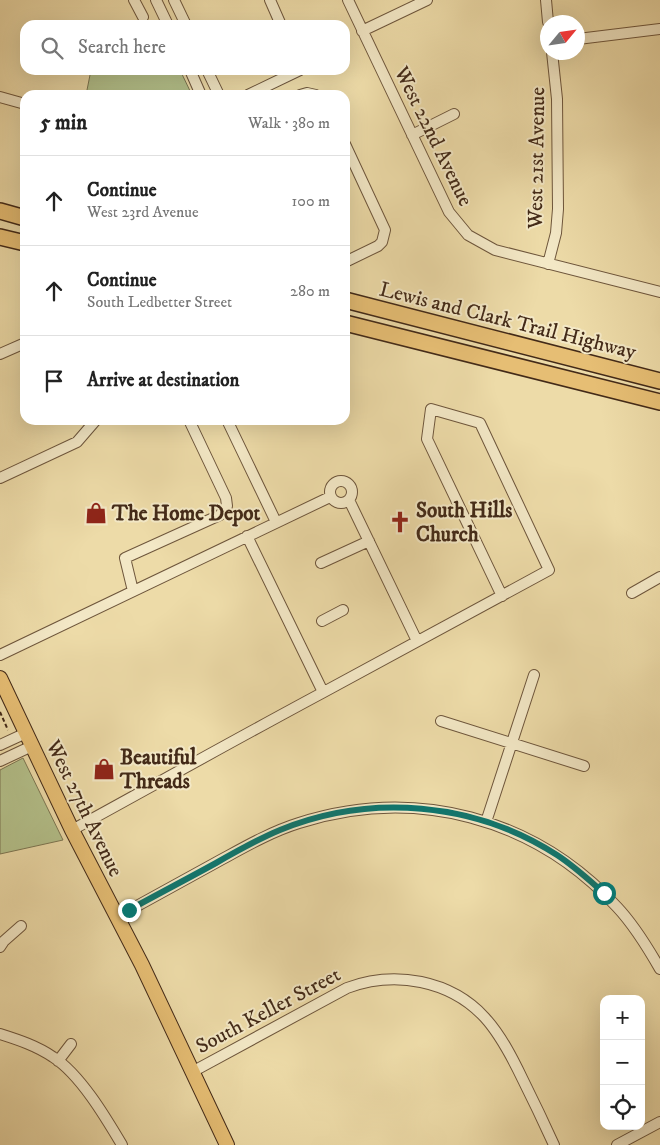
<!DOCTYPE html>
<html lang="en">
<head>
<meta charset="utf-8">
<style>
	:root { --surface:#fff; --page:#f2f2f2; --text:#222; --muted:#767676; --line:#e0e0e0 }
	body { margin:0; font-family:"IM FELL DW Pica",serif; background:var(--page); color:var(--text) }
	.controls { position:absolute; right:15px; bottom:15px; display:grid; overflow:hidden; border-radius:10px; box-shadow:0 5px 20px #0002 }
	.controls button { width:45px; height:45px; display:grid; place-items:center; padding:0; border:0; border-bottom:1px solid var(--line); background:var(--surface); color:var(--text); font:25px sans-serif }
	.compass { position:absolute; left:540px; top:15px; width:45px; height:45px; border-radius:50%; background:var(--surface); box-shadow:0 5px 20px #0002; rotate:61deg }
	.stop { position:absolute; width:15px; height:15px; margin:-11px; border:4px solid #0f766e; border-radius:50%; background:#fff }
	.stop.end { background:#0f766e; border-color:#fff; box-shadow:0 1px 5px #0008 }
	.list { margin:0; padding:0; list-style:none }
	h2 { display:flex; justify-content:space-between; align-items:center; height:65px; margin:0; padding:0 20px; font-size:21px }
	h2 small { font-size:16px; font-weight:400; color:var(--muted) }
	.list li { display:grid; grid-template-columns:32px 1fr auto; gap:15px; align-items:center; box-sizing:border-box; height:90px; padding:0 20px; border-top:1px solid var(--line) }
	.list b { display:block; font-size:19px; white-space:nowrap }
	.list p { margin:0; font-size:16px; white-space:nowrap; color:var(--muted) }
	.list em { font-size:16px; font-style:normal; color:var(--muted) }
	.icon { flex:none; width:28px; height:28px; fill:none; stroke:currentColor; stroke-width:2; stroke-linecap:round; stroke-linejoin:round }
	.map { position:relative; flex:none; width:660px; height:1145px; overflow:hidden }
	.search { position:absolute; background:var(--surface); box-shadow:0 5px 20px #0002; left:20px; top:20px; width:330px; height:55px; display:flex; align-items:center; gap:12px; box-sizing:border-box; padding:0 18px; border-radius:15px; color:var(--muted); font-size:19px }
	.panel { position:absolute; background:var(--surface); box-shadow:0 5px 20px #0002; left:20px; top:90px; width:330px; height:335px; border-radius:15px }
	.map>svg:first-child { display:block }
</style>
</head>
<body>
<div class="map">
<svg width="660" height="1145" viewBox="0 0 660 1145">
	<rect width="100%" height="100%" fill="#eddba8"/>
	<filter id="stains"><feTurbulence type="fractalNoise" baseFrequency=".004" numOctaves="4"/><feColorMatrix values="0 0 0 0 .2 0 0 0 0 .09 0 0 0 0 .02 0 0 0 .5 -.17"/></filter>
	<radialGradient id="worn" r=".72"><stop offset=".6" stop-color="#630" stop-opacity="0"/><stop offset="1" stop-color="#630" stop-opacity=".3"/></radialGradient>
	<path fill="#b4c18b" stroke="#7c7652" d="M91 70H180L192 95H86Z
		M23 758 63 840 0 854V770Z"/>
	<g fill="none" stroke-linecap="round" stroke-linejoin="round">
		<g stroke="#6e563c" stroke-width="12">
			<path id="minor" d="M134 0 143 17
				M156 0 168 25
				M174 0 186 25
				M270 0 281 25
				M348 0 449 212 468 235 495 250 660 292
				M546 0 548 22
				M362 31 427 0
				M578 39 660 29
				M190 70 201 95
				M207 70 219 95
				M248 95 300 70
				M300 95 307 93 316 95
				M0 97 25 104
				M412 135 454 114
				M345 144 385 230 382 242 378 246 345 262
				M548 264 556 233 558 209 557 99 552 52
				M0 354 25 343
				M227 420 276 522
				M0 478 77 442 96 420
				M330 492a11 11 0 1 1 22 0a11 11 0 1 1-22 0Z
				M349 500 417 641
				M247 536 323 692
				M321 563 369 541
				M133 591 125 558 220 515 227 506 226 498 189 420
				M632 593 660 577
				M322 621 343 610
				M0 655 330 497
				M441 721 584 766
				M0 745 26 733
				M0 761 32 746
				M486 822 534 675
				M72 830C156 784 238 738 322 693 397 652 473 611 549 570L480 423 431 409 427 439 502 596
				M117 917C150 899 184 880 217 862 243 848 270 832 299 823 415 786 534 817 617 907 634 925 648 948 660 969
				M0 947 4 941 21 926
				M0 1034C19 1040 37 1046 53 1057 80 1074 106 1118 122 1145
				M58 1061 71 1044
				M192 1072 347 988C371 979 396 977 421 982 478 994 500 1032 523 1080 534 1102 544 1123 554 1145
				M617 1145 660 1122"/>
		</g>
		<g stroke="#432a18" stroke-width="16">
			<path id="major" d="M0 678 72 830 142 965 227 1145"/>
		</g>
		<g stroke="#432a18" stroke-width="18">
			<path id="highway" d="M0 211 25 218
				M0 237 25 243
				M345 300 660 381
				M345 323 660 402"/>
		</g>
		<path stroke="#432a18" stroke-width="2" stroke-dasharray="4 2.5" stroke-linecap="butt" d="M0 712 8 730"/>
		<use href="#minor" stroke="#f3e8c6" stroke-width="10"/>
		<use href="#major" stroke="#e6be74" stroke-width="14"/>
		<use href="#highway" stroke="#e6be74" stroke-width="15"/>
	</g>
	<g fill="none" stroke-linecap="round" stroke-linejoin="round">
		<path stroke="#0f766e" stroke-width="6" d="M129 910C158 894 187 879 216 863 237 851 258 839 280 830 370 793 475 802 557 855 574 866 589 880 604 893"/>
	</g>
	<defs>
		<g id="shop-bare" transform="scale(1.725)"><path d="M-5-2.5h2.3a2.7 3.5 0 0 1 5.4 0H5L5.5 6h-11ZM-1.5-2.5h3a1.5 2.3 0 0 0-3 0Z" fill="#8f2418" stroke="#f3e8c6" stroke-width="2.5" paint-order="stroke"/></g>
		<g id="church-bare" transform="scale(1.725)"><path d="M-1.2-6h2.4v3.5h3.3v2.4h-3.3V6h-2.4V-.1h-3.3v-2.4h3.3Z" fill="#8f2418" stroke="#f3e8c6" stroke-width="2.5" paint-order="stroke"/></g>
	</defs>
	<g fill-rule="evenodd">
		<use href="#shop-bare" x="96" y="513"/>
		<use href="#church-bare" x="400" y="522"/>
		<use href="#shop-bare" x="104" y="769"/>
	</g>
	<g text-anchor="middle" stroke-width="4" stroke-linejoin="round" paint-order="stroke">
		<g font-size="21" fill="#432a18" stroke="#f3e8c6">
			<text transform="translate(434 136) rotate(64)" y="7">West 22nd Avenue</text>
			<text transform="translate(536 158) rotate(-89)" y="7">West 21st Avenue</text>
			<text transform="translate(508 320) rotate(14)" y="7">Lewis and Clark Trail Highway</text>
			<text transform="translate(85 808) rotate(64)" y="7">West 27th Avenue</text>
			<text transform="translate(268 1010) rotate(-28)" y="7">South Keller Street</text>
		</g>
		<g font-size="21" font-weight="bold" fill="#432a18" stroke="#f3e8c6" text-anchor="start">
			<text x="416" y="517">South Hills<tspan x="416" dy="24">Church</tspan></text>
			<text x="112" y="520">The Home Depot</text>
			<text x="120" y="764">Beautiful<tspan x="120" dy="24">Threads</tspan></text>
		</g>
	</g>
	<rect width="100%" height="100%" filter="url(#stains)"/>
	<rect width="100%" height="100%" fill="url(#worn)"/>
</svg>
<div class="controls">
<button>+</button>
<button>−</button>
<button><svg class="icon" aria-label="locate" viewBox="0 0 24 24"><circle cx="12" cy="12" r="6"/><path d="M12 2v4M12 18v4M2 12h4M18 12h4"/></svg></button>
</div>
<svg class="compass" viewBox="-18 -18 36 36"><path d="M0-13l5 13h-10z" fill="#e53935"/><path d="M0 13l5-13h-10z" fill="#767676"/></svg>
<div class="stop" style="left:604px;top:893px"></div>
<div class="stop end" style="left:129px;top:910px"></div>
<div class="search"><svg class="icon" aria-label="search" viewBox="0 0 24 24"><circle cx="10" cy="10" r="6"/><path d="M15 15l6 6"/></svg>Search here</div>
<section class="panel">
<h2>5 min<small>Walk · 380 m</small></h2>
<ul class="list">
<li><svg class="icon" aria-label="ahead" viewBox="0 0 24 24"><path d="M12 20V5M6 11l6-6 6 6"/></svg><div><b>Continue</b><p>West 23rd Avenue</p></div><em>100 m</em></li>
<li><svg class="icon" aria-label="ahead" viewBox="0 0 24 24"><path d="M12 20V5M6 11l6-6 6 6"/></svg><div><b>Continue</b><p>South Ledbetter Street</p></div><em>280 m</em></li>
<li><svg class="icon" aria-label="arrive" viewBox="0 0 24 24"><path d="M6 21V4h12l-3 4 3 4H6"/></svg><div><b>Arrive at destination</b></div></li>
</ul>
</section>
</div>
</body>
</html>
